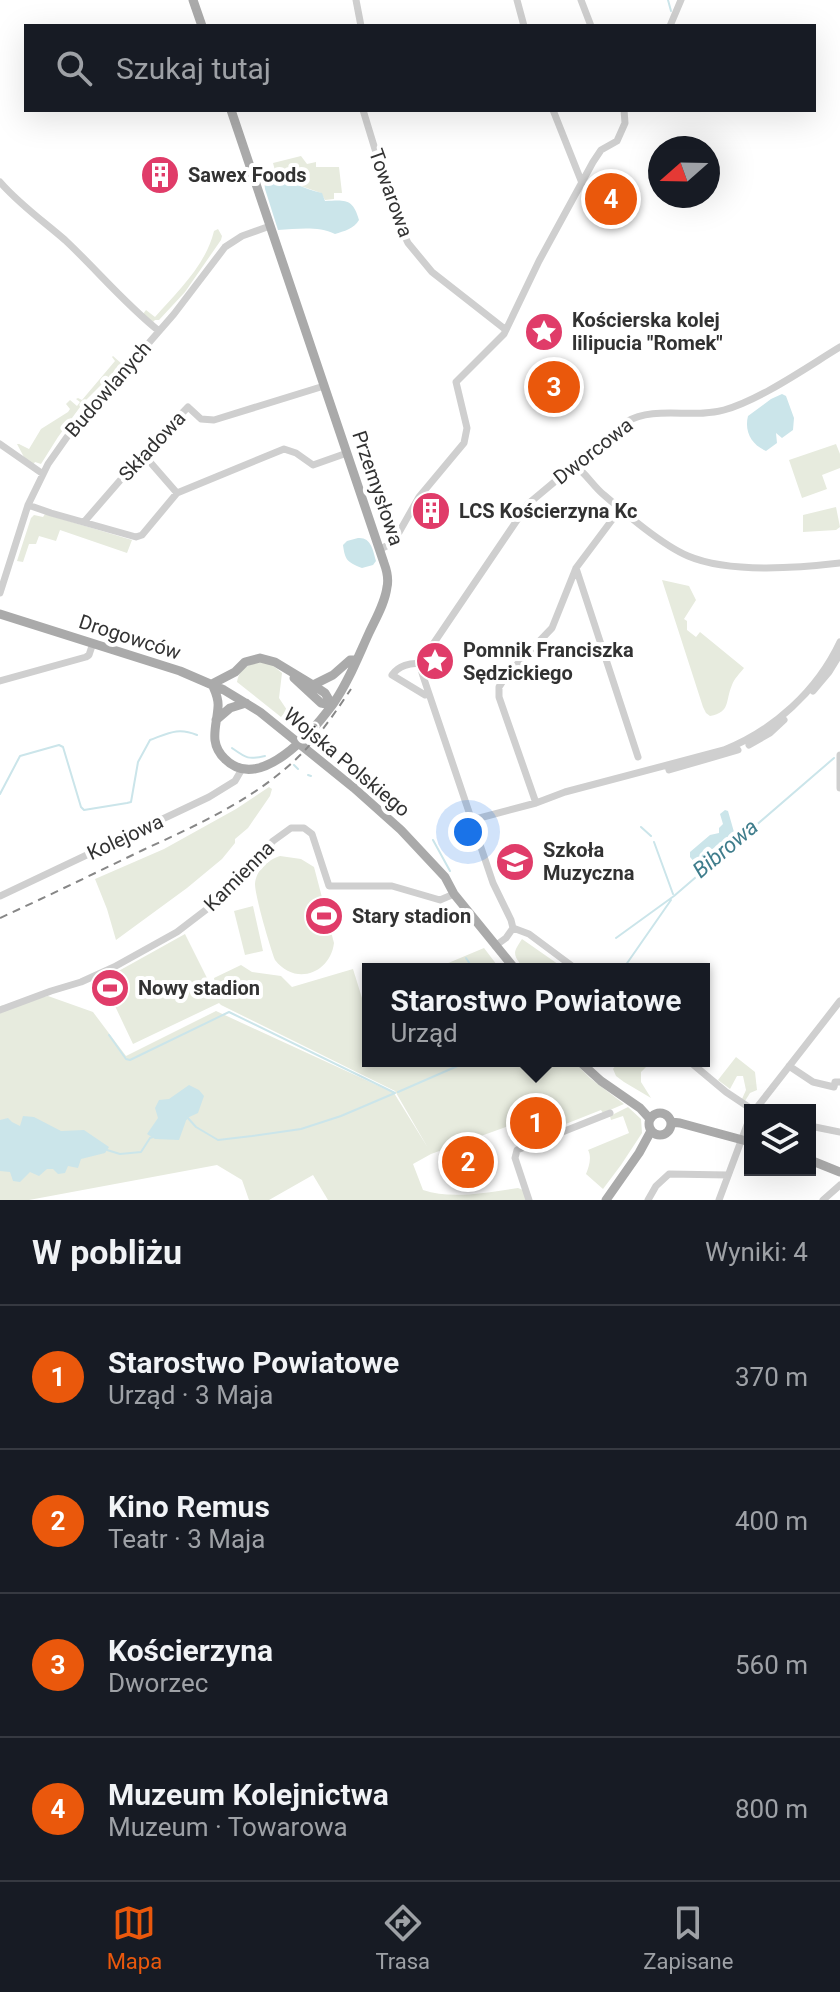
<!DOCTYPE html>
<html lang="pl">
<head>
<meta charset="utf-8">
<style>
	:root { --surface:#171b24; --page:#242831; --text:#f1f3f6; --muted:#9ea1a6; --line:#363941; --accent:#ea580c }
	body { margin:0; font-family:Roboto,sans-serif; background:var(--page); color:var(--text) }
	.controls { position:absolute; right:24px; bottom:24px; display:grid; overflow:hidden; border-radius:0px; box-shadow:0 8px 32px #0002 }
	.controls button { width:72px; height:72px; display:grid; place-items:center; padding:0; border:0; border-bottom:2px solid var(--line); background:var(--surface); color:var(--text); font:40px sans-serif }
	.compass { position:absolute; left:648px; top:136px; width:72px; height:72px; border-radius:50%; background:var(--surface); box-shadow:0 8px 32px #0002; rotate:250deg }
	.you { position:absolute; left:468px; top:832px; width:28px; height:28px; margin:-20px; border:6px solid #fff; border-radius:50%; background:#1a73e8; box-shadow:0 0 0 12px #1a73e833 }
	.badge { display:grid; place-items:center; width:52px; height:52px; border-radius:50%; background:var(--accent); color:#fff; font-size:26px; font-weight:700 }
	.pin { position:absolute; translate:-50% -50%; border:4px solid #fff; box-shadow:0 2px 8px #0006 }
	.popup { position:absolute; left:362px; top:963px; width:348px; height:104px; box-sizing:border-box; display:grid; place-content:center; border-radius:0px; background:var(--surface); filter:drop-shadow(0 2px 6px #0005); font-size:26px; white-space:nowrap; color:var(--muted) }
	.popup b { font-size:30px; color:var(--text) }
	.popup::after { content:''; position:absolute; left:50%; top:100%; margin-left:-16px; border:16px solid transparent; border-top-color:var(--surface) }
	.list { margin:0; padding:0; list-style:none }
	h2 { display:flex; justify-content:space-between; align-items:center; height:104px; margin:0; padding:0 32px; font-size:34px }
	h2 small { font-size:26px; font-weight:400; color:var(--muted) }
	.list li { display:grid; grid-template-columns:52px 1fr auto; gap:24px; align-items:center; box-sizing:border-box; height:144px; padding:0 32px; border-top:2px solid var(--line) }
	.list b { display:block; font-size:30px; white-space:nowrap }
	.list p { margin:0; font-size:26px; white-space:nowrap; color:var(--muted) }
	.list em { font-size:26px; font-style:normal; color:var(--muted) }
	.icon { flex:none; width:44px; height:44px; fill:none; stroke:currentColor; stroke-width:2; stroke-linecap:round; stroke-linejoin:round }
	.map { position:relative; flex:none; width:840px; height:1200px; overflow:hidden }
	.search { position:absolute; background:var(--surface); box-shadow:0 8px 32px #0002; left:24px; right:24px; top:24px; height:88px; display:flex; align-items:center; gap:20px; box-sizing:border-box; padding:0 28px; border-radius:0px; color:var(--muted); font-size:30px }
	.sheet { height:680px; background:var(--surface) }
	nav { display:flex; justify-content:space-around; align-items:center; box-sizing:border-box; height:112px; border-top:2px solid var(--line); background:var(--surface); font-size:22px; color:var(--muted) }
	nav a { display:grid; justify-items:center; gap:4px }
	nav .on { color:var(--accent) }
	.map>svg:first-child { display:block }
</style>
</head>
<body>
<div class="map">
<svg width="840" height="1200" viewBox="0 0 840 1200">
	<rect width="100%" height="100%" fill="#fff"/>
	<path fill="#e7ebde" d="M301 156 307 164 316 162V167H339L342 193H334V199L325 200 321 193 295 184 290 180 277 178 273 163Z
		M218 229 222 236 221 240 185 292 159 320H155L153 322 143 314 146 310 155 317C177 292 206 265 214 231Z
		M113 356 122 364 83 403 58 437 41 464 35 462 33 465 25 459 17 444H19L29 449 41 429 68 412 70 409 66 404 70 400 77 406 80 402 76 399 78 398 82 400 115 361 112 357Z
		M836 444 840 454V468L822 475 827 489 802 498 789 460Z
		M836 507 840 527 836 530 803 532V515Z
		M45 514 132 540 127 553 60 530 56 541 39 536 36 544H29L23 562 17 561 31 518 34 515 43 517Z
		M662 580 689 586 696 600 684 619 687 621V630L696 637 700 632 744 668C740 673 734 679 732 685 725 701 731 712 710 716L706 713 703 707Z
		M263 662 271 664 282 673 279 698 287 710 281 717 237 682C239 668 250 663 263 662Z
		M269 787 272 789 270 796 248 828 235 839V843L222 859 187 888 116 940 107 909 95 879 164 849 236 809Z
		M280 856 301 859 314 867 334 943C330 974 295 986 275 960 270 947 255 896 255 884 256 870 268 860 280 856Z
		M253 906 263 951 245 955 234 911Z
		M185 934 213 990 216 988 214 978 241 965 252 972 281 976 292 987 353 969 366 1011H368V1061H573L590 1078 624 1104 603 1113 601 1110 558 1127 549 1104 512 1118 514 1124 431 1154 413 1164 423 1190C452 1200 488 1192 518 1188L523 1190 526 1200H328L313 1175 269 1200H249L242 1180 217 1165 29 1200H0V1006L48 996 93 1012 126 1056 216 1011 394 1093 428 1148 395 1091 221 1005 219 1003 133 1044 106 987 109 985 106 978Z
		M522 939 565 969H524C513 954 512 954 522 939Z
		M484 948 500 969H434Z
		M736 1057 755 1072 757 1090 750 1093 745 1101 742 1099 746 1090 743 1076H737L730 1089 718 1080Z
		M619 1061H643L646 1067 641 1072V1082L651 1098 624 1082 616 1076 613 1069Z
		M628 1107 641 1119 642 1133 621 1165 603 1189 586 1174C589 1167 592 1157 588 1150L629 1133 623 1116 611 1120 610 1116Z"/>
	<path fill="#cbe5ea" d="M272 178C291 180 303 189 322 193L325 201C345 200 353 198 359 220 354 229 344 231 335 234 318 226 298 229 278 230L265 189 264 180Z
		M782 394 786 396 794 418 793 430 782 438 776 433 777 443 766 451C752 445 744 432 748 416L771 399Z
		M358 538C371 537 373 550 376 561L373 565 362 568C347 562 345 560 343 545L347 541Z
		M725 810 728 811 734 832 695 863 690 857V852L710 835 719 833V828L723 824 720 814Z
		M189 1085 199 1090 204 1096 198 1113 187 1118 179 1140 155 1139 147 1134 158 1118 155 1108 159 1100 169 1099Z
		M23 1116 34 1117 61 1131 84 1130 109 1147 105 1153 81 1159 78 1168 68 1166 65 1173 58 1174 53 1169H47L39 1176 30 1172 20 1182 13 1181 10 1172 0 1171V1120L8 1118 12 1122 20 1126Z"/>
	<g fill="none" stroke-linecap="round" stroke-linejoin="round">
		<path stroke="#cbe5ea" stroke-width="2" d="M668 0 671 11
			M232 748C246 758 248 760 265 756
			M294 765 298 769
			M308 775 311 776
			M0 794 20 756 59 745 63 747 81 807 84 810 127 803 131 802 138 762 150 740C169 733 178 727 197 735
			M641 827 651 836
			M433 840 450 871
			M654 842 673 894
			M616 938 674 896 834 758
			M466 958 470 964 469 969
			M623 969 671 900
			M109 1035 126 1059 130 1060 229 1012 395 1093
			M398 1092 469 1061
			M186 1119 187 1117 196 1127 218 1140 252 1136 301 1129 341 1116 395 1093
			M107 1150 120 1154 141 1152 150 1138 153 1137"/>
		<path stroke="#cfcfcf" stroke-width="7" d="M356 0 361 26
			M517 0 524 26
			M581 0 591 26
			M670 26 681 0
			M363 110 396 218 408 243 432 272 506 330
			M553 110 582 183
			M0 182C19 204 43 221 65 240 97 270 125 304 159 331
			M0 444 43 474
			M143 454 177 493
			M574 465C586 473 593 486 604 495 626 514 662 545 688 556 728 573 798 568 840 563
			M28 505 51 513 136 537 142 535 177 493 284 449 296 453 313 465 347 453
			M84 522 143 454 188 407 201 419 214 420 324 386
			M380 549 393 543 419 497 464 443 467 428 456 382 504 334 539 261 593 162 601 150 617 141 625 123 624 110
			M576 568 638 757
			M0 593 28 505 48 464 67 437 174 314 225 247 242 236 270 226
			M421 664C411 662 398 666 392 675L425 695 429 694
			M0 681 86 657 89 655 93 643
			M813 691 829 672 840 654
			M749 745 770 733 784 720
			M840 755V788
			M669 770 738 750
			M536 803 499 697V687L506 676 552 628 576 568 621 508
			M472 820 536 803 565 792 724 750C774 730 817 691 840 642
			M0 896 209 797 235 781 242 769
			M513 928 511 920 493 883 423 676 421 669 423 659 528 504 626 422C655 405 692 419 724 410 760 400 807 367 840 347
			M513 928 529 934 576 969
			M495 946 506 938 513 928
			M0 1010 51 991 81 982 114 967 177 932 207 909 273 841 291 828H304L312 834 329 886H392L440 900 454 894
			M689 1061 726 1092 753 1110
			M789 1066 813 1082 834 1087 835 1082H840
			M755 1110 840 1001
			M810 1126 840 1132
			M529 1200 515 1158 517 1150 610 1113
			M648 1200 656 1186 669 1174 728 1175
			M719 1200 750 1117
			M823 1200 840 1185"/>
		<path stroke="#aaa" stroke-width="9" d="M193 0 202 26
			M0 614 180 671 224 690 260 712 354 788 401 830 445 877 454 894 515 969
			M294 678 321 703 332 705
			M212 684C215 691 219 698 218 707 217 726 208 743 225 759 260 794 313 731 333 704 348 683 358 657 369 633 376 618 385 603 387 587 389 578 387 571 384 563L231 110
			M212 684 235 672 245 662 260 658 275 662 313 685 333 675 350 660H357
			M313 685 325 693 332 705
			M216 720 230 708 246 703
			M579 1061 601 1081 640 1108 650 1119
			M649 1124a11 11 0 1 1 22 0a11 11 0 1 1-22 0Z
			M671 1122 680 1123 750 1142
			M810 1160 840 1172
			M606 1200 639 1153 651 1131"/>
		<path stroke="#878787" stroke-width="2" stroke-dasharray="8 6" stroke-linecap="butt" d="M0 918C48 896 95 873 143 850 197 825 251 801 294 761 317 740 334 714 351 689"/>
	</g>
	<defs>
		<g id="building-disc" transform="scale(2)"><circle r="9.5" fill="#e03c69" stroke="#fff"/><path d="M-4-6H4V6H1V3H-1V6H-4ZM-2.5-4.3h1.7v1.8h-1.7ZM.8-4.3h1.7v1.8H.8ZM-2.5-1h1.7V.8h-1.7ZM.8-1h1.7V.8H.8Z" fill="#fff"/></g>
		<g id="sight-disc" transform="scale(2)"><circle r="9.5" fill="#e03c69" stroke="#fff"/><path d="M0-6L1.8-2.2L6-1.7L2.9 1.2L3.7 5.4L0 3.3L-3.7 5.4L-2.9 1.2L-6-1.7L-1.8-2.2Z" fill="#fff"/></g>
		<g id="school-disc" transform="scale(2)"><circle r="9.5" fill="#e03c69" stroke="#fff"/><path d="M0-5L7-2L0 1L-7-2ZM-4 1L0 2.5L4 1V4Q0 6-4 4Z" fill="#fff"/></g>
		<g id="stadium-disc" transform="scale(2)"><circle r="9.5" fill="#e03c69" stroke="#fff"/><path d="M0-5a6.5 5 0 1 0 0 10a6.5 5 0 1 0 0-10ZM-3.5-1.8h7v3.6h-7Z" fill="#fff"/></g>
	</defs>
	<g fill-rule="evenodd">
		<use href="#building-disc" x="160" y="175"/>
		<use href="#sight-disc" x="544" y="332"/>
		<use href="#building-disc" x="431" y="511"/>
		<use href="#sight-disc" x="435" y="661"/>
		<use href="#school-disc" x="515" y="862"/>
		<use href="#stadium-disc" x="324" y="916"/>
		<use href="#stadium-disc" x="110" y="988"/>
	</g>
	<g text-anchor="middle" stroke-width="8" stroke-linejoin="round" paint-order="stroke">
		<g font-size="20" font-weight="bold" fill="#323232" stroke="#fff" text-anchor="start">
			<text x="188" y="182">Sawex Foods</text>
			<text x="572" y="327">Kościerska kolej<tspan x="572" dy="23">lilipucia "Romek"</tspan></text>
			<text x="459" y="518">LCS Kościerzyna Kc</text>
			<text x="463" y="657">Pomnik Franciszka<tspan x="463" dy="23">Sędzickiego</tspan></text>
			<text x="543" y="857">Szkoła<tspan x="543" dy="23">Muzyczna</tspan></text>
			<text x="352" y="923">Stary stadion</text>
			<text x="138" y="995">Nowy stadion</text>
		</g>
		<g font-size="20" fill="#323232" stroke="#fff">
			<text transform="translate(391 193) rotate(70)" y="7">Towarowa</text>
			<text transform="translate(108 389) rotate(-49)" y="7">Budowlanych</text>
			<text transform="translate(152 446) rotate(-47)" y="7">Składowa</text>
			<text transform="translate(593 451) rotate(-38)" y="7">Dworcowa</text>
			<text transform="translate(378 488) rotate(71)" y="7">Przemysłowa</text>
			<text transform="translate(130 637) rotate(18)" y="7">Drogowców</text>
			<text transform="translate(347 762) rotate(40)" y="7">Wojska Polskiego</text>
			<text transform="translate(125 837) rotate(-25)" y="7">Kolejowa</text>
			<text transform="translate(239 876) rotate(-45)" y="7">Kamienna</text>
		</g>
		<g font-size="22" font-style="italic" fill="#3f7d8c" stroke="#fff">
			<text transform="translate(725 848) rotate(-40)" y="8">Bibrowa</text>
		</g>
	</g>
</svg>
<div class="controls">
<button><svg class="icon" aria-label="layers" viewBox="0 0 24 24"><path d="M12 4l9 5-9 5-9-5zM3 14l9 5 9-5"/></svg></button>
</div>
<svg class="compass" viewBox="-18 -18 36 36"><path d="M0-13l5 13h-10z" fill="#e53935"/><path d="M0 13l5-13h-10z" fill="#9ea1a6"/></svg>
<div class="you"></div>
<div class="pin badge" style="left:536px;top:1123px">1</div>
<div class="popup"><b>Starostwo Powiatowe</b>Urząd</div>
<div class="pin badge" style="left:468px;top:1162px">2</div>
<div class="pin badge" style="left:554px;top:387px">3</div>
<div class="pin badge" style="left:611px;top:199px">4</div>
<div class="search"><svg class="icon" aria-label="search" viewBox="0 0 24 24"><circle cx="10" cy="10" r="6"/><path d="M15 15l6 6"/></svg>Szukaj tutaj</div>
</div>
<section class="sheet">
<h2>W pobliżu<small>Wyniki: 4</small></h2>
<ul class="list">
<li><span class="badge">1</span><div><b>Starostwo Powiatowe</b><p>Urząd · 3 Maja</p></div><em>370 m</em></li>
<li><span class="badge">2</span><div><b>Kino Remus</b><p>Teatr · 3 Maja</p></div><em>400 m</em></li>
<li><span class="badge">3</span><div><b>Kościerzyna</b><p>Dworzec</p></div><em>560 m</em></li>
<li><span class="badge">4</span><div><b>Muzeum Kolejnictwa</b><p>Muzeum · Towarowa</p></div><em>800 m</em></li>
</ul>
</section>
<nav>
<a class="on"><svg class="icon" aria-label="map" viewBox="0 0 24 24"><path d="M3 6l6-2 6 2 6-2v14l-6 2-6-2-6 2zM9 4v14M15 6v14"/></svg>Mapa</a>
<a><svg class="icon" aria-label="directions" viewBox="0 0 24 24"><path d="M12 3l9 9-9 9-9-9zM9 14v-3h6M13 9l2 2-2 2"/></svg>Trasa</a>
<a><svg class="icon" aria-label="saved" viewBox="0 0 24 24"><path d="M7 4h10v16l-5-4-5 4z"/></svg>Zapisane</a>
</nav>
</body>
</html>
